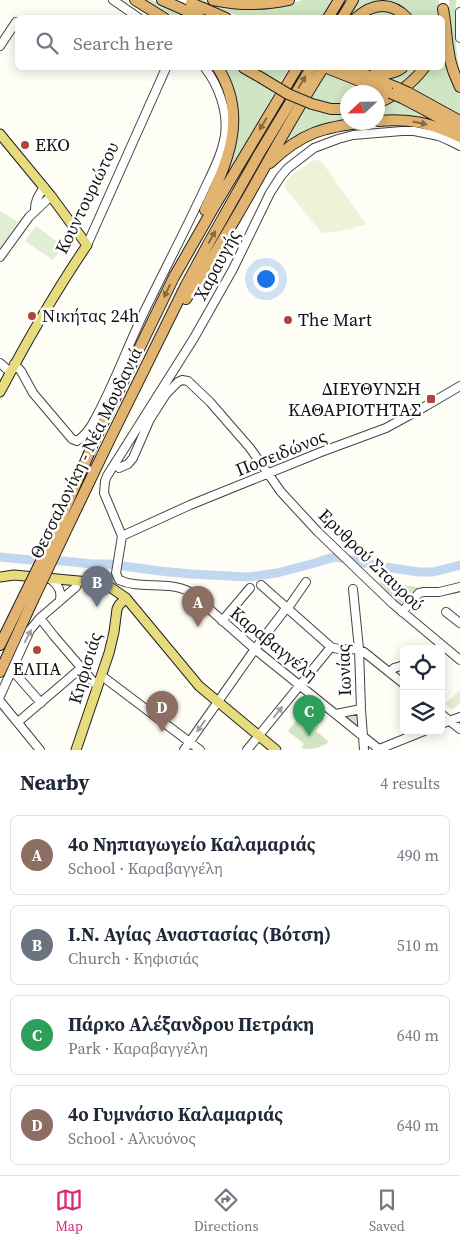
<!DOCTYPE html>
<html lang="en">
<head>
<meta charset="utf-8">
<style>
	:root { --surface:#fff; --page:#f2f2f3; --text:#1f2937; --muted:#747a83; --line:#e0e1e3; --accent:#db2777 }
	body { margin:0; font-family:"Source Serif 4",serif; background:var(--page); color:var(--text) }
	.controls { position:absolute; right:15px; bottom:15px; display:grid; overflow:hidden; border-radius:8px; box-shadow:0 2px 12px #0003 }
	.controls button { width:45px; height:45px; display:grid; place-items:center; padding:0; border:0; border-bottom:1px solid var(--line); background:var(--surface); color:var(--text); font:25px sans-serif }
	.compass { position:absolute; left:340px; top:85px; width:45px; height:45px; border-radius:50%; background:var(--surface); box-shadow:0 2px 12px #0003; rotate:248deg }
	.you { position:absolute; left:265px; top:278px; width:18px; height:18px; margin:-12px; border:4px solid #fff; border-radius:50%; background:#1a73e8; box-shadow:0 0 0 8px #1a73e833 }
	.badge { display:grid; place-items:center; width:32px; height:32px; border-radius:50%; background:var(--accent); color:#fff; font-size:16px; font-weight:700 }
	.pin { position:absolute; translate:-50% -41px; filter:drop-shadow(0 1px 2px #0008) }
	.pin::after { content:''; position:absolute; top:26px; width:18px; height:15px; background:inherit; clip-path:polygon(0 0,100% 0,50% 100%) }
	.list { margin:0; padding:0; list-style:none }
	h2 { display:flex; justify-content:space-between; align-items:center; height:65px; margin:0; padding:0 20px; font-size:21px }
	h2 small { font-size:16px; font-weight:400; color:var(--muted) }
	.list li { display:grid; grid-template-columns:32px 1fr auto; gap:15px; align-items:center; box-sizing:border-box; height:80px; margin:0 10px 10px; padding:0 10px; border:1px solid var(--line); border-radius:8px }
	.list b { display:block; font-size:19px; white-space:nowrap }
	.list p { margin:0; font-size:16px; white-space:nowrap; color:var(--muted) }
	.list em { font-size:16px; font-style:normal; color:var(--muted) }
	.icon { flex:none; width:28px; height:28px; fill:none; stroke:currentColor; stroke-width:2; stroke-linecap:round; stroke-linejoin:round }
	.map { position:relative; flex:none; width:460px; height:750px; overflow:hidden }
	.search { position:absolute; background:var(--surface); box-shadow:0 2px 12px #0003; left:15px; right:15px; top:15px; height:55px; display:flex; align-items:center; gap:12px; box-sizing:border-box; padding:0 18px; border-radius:8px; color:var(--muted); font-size:19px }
	.sheet { height:425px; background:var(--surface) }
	nav { display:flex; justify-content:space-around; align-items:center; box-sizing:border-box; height:70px; border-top:1px solid var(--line); background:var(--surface); font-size:14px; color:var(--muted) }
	nav a { display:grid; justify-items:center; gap:2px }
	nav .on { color:var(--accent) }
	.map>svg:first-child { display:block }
</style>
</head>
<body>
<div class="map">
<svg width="460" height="750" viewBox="0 0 460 750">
	<rect width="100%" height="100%" fill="#fefdf6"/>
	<path fill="#f0f2d8" d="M316 160 321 161 366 224 351 229 335 232 322 233 284 187 286 182 291 176 312 161Z"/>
	<path fill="#d0e5c3" d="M144 0H152L185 14 184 17H173Z
		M195 0H203L227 6 290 4 302 0H333L321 18 242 17Z
		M358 0H439L438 17H412L408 13 375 2 360 8 351 17 347 18Z
		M449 0H456C456 15 454 30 456 45 457 57 460 68 460 81 451 54 449 28 449 0Z
		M384 10 403 18H362L371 12Z
		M443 37 456 88 460 95V116L412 88 429 68H442Z
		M222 68H236L275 92 224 180 236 141Z
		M252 68H290L280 83Z
		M316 68H320L206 262 204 260 266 151Z
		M406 68H418L403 83 385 77Z
		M325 72 376 92H348L347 106H338L308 98Z
		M396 100 435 120 433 121 378 118V108Z
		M303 107C317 113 332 115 347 114V120C321 123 301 131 280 147Z
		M378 582 416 587 417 588 402 606Z
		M358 713 359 725 357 727 346 716Z
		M302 714 319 726 316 731 329 742C320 748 312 750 301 748L304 744 288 731Z"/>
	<path fill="#e1eed3" d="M0 211 18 222 0 249Z
		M36 226 63 246 53 260 25 241Z
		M459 691 460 692V703L452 710 445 704Z"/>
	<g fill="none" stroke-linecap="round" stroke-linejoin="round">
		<path stroke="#c1d7ef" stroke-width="9" d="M0 557 30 560 63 561 92 564H108L160 571 191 574 248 577 277 573 315 563 327 559 336 557 385 567 419 572H433L460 565"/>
		<g stroke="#444" stroke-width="10">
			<path id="minor" d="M113 0 139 18
				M460 12V38
				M0 46 16 22
				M35 209C35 200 39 195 44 187
				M87 245 166 68
				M0 257 29 217 51 196
				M0 363 10 372
				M14 364 21 371 33 393 72 439 77 441C84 436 90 429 94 421 115 383 129 342 148 304 167 265 187 227 205 188 213 171 222 154 225 135 228 112 219 86 205 68
				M119 468 128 464 133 458 150 419 166 394 178 382 182 380 188 381 210 402 250 448 281 492 318 532 393 604 460 660
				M122 536 104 493 105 481 107 476 194 338 233 269 270 193 281 176 288 168 314 148 338 139 353 135 402 131H414L439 136 450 141 460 146
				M50 579C58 584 63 593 59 602
				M261 585 331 647C342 652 353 646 364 652L404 684
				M353 589 359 649 361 709 364 750
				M402 612 419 593 424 592H439L460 587
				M446 612 460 623
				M40 618 54 636 97 686
				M222 621 250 588
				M12 670 41 703
				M390 673 394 668 404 665
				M102 676 200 750
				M0 696 30 630 40 618 76 587 78 581
				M0 701 40 750
				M336 714 361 709
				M441 714 460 729
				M18 722 81 668
				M441 724 460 717
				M184 750 255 649 284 611 290 605 306 582
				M247 750 331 647
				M377 750 424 731
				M380 750 257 651 190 592C168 580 141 590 119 580L116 573 122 536 190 505 321 452 386 428 426 406 460 386"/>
		</g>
		<g stroke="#222" stroke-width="11">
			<path id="major" d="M0 134 51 196 87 245C55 292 27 341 0 392
				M0 577 14 575 100 583 110 587 126 598 199 686 276 750
				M76 750 109 653 114 632 117 609 119 605 126 598"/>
		</g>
		<g stroke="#222" stroke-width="12">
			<path id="highway" d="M135 0 164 18
				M162 0 187 11
				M213 0C238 5 263 6 289 0
				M203 8 226 18
				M443 9C446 24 446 38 449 53 450 65 455 76 460 87
				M328 18 339 0
				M342 18 353 0
				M356 18C373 3 391 1 407 18
				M244 68 260 77
				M327 68 390 93
				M350 68 398 88
				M374 74C384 75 394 74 402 68
				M409 93 460 121
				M402 98 425 110 460 130
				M378 103C396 95 412 84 424 68
				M312 104 331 109H348
				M378 121C411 118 430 123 460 137
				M270 163C302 132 324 127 367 122
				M205 210C227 163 249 117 218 68
				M186 299C236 225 275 143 323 68
				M52 539 93 444 174 277 214 207 297 68
				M61 541 108 443 186 285 211 239 259 154 311 68
				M0 645 24 596
				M0 672 33 600"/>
		</g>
		<use href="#minor" stroke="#fff" stroke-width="8"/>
		<use href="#major" stroke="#e7dc7d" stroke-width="9"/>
		<use href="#highway" stroke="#e2b470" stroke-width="10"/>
		<g stroke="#222" stroke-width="12" stroke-linecap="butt">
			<path id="highway-bridge" d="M191 3 203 8
				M187 11 199 16
				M260 77 288 94 312 104
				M398 88 409 93
				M390 93 402 98
				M24 596 52 539
				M33 600 61 541"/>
		</g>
		<use href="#highway-bridge" stroke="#e2b470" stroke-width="10"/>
	</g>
	<defs><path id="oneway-solid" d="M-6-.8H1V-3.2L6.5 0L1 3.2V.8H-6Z" transform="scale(1.25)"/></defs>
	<g fill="#846b45">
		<use href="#oneway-solid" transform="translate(302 82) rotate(-59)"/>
		<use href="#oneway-solid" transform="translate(420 123) rotate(12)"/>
		<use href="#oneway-solid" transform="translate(263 124) rotate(121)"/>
		<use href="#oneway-solid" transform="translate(212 237) rotate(-61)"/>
		<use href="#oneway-solid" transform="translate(167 291) rotate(116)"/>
	</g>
	<g fill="#a0a0a0">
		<use href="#oneway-solid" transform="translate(28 636) rotate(-63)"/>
		<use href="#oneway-solid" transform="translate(278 712) rotate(-51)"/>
		<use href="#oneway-solid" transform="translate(201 726) rotate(125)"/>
	</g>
	<g fill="#b0453a" stroke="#fff" stroke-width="2">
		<circle cx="25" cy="145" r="5"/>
		<circle cx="32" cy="316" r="5"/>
		<circle cx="288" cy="320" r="5"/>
		<rect x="426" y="394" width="10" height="10" rx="2.5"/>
		<circle cx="37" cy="650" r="5"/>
	</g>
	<g text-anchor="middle" stroke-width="5" stroke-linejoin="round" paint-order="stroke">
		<g font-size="18" fill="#111" stroke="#fff" text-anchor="start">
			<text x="35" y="151">EKO</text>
			<text x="42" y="322">Νικήτας 24h</text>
			<text x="298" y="326">The Mart</text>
			<text x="421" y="395" text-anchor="end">ΔΙΕΥΘΥΝΣΗ<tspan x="421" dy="21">ΚΑΘΑΡΙΟΤΗΤΑΣ</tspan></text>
			<text x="37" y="675" text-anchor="middle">ΕΛΠΑ</text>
		</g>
		<g font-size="18" fill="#111" stroke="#fff">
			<text transform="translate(87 198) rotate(-64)" y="6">Κουντουριώτου</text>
			<text transform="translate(217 265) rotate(-62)" y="6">Χαραυγής</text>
			<text transform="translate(86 453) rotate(-64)" y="6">Θεσσαλονίκη - Νέα Μουδανιά</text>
			<text transform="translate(281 453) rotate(-22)" y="6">Ποσειδώνος</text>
			<text transform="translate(371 560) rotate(44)" y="6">Ερυθρού Σταυρού</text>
			<text transform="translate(274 644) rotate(39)" y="6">Καραβαγγέλη</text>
			<text transform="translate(85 668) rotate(-73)" y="6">Κηφισιάς</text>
			<text transform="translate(344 670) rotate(-92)" y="6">Ιωνίας</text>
		</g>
	</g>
</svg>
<div class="controls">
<button><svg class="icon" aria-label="locate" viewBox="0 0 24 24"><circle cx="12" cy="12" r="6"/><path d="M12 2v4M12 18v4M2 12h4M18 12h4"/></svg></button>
<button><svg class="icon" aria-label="layers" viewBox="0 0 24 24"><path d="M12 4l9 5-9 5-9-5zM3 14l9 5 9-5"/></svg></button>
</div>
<svg class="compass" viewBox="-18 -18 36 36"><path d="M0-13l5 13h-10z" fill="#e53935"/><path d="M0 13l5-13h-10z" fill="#747a83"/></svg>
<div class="you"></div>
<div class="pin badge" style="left:198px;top:627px;background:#8d6e63">A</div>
<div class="pin badge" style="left:97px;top:607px;background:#6b7280">B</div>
<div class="pin badge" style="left:309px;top:736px;background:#2e9e5b">C</div>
<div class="pin badge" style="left:162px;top:732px;background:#8d6e63">D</div>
<div class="search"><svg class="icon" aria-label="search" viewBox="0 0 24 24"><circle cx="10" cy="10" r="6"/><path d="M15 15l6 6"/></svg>Search here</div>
</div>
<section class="sheet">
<h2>Nearby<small>4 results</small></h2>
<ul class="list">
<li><span class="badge" style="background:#8d6e63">A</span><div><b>4ο Νηπιαγωγείο Καλαμαριάς</b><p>School · Καραβαγγέλη</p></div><em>490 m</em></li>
<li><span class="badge" style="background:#6b7280">B</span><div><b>Ι.Ν. Αγίας Αναστασίας (Βότση)</b><p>Church · Κηφισιάς</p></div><em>510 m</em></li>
<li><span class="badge" style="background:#2e9e5b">C</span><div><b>Πάρκο Αλέξανδρου Πετράκη</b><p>Park · Καραβαγγέλη</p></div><em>640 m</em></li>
<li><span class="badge" style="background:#8d6e63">D</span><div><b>4ο Γυμνάσιο Καλαμαριάς</b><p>School · Αλκυόνος</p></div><em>640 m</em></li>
</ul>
</section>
<nav>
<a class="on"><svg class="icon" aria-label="map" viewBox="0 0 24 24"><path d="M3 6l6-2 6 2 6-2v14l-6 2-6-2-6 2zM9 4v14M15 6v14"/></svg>Map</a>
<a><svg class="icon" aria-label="directions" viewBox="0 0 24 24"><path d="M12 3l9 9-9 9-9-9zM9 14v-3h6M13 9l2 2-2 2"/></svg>Directions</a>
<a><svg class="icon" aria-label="saved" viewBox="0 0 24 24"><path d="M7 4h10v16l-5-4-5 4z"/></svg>Saved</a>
</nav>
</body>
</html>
